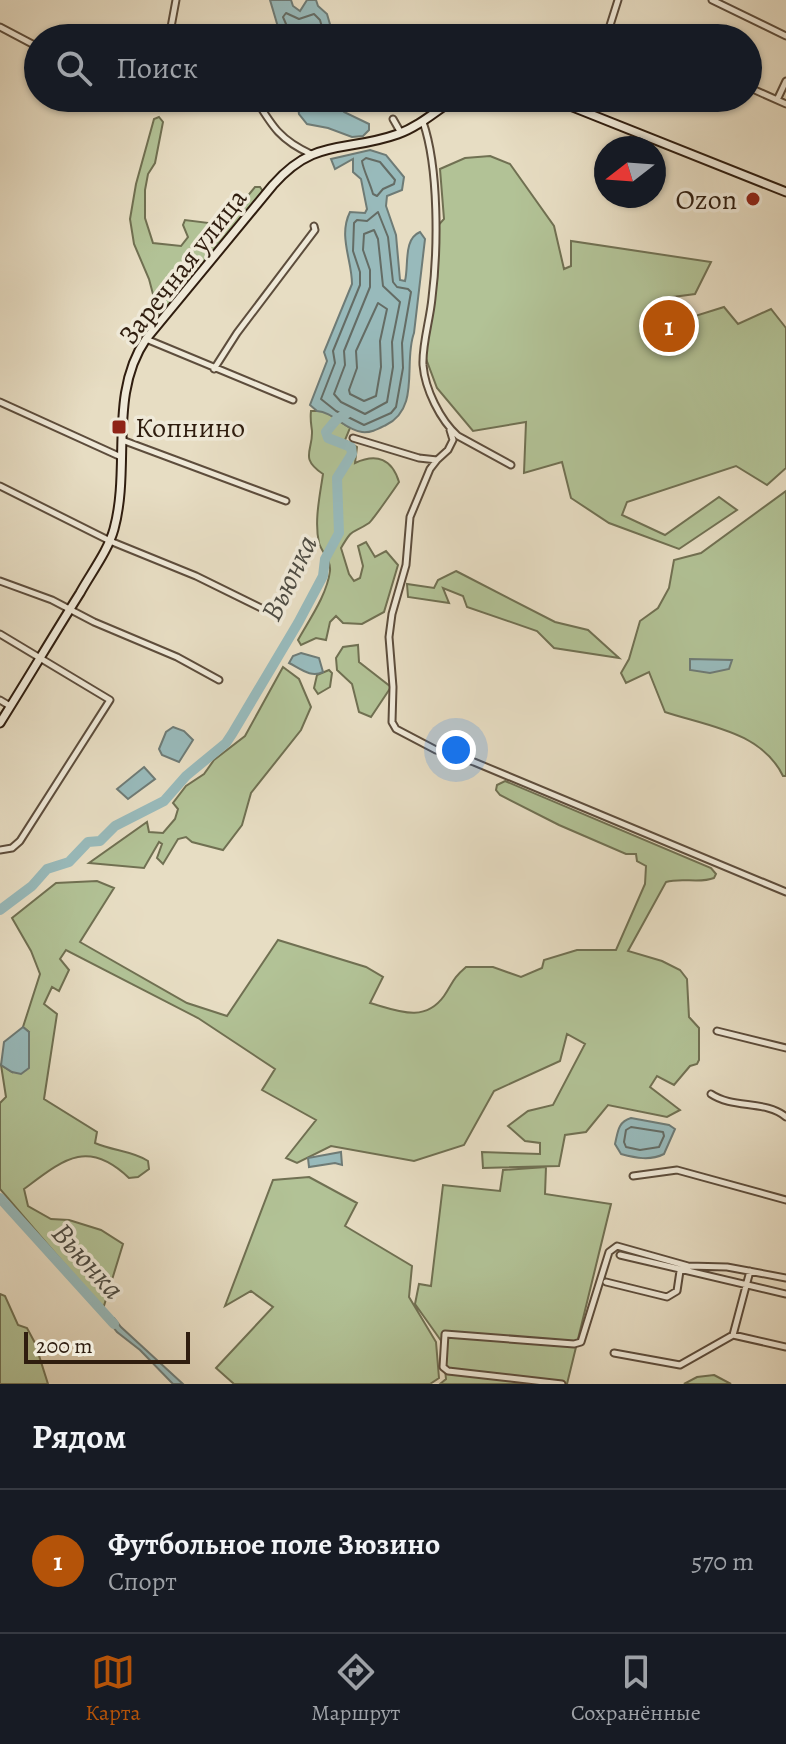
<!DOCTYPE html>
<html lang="ru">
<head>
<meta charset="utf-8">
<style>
	:root { --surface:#171b24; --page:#242831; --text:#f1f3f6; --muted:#9ea1a6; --line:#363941; --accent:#b45309 }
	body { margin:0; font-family:Alegreya,serif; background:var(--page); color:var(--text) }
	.compass { position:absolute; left:594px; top:136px; width:72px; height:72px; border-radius:50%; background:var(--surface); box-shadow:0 2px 6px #0004; rotate:253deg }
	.scale { position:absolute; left:24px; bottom:20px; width:166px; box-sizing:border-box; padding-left:8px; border:4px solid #2f1d0f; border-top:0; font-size:22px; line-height:28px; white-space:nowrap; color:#2f1d0f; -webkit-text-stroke:6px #efe9d8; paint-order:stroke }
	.you { position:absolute; left:456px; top:750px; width:28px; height:28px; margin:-20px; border:6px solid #fff; border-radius:50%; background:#1a73e8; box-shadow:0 0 0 12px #1a73e833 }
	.badge { display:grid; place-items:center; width:52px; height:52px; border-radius:50%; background:var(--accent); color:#fff; font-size:26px; font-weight:700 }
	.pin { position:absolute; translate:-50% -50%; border:4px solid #fff; box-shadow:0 2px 8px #0006 }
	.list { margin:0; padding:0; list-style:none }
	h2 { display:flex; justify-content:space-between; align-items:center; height:104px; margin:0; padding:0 32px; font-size:34px }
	h2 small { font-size:26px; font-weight:400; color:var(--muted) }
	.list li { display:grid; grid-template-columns:52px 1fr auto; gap:24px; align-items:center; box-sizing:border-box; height:144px; padding:0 32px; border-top:2px solid var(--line) }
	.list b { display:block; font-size:30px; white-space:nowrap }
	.list p { margin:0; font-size:26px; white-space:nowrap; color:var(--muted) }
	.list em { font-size:26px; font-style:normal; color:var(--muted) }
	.icon { flex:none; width:44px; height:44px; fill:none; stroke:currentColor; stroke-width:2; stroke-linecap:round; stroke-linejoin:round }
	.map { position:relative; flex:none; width:786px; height:1384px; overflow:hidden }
	.search { position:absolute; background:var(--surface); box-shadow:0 2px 6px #0004; left:24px; right:24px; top:24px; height:88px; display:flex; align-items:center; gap:20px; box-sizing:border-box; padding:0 28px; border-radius:44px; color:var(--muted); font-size:30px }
	.sheet { height:248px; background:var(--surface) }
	nav { display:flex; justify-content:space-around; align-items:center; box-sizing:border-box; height:112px; border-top:2px solid var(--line); background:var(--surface); font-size:22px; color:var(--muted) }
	nav a { display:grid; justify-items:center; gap:4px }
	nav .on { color:var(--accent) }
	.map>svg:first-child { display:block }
</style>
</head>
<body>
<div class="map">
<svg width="786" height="1384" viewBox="0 0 786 1384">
	<rect width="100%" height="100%" fill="#e7ddc3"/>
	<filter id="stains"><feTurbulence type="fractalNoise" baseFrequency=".0025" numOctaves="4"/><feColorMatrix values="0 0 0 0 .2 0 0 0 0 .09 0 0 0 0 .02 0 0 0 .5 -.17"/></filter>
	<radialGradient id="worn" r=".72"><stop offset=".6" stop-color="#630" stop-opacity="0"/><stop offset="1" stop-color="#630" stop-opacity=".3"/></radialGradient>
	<path fill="#b2c296" stroke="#707052" stroke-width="2" d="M159 117 163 122 155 163 148 174 145 190V218L153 243 181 246 188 237 183 225 185 220 216 224 217 219 228 220 255 187H260L264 193 159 317 149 279 134 244 130 219 136 184 154 119Z
		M490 156 510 164 554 226 564 269 571 266V241L711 262 695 294 658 299 649 342 681 348 695 316 724 307 738 324 771 309 786 328V468L767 485 736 466 627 502 622 515 665 535 719 497 737 510 679 549 609 523 571 498 562 462 524 473 526 422 473 431 437 388 425 356 435 229 444 219 440 169 465 158Z
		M667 311 681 315 673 341 658 337Z
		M311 411H324L350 428 345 440 357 447 355 463C377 453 392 459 399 482 395 488 372 521 369 523 351 535 354 526 341 548L349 574 354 581 360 578 363 566 358 546 366 542 375 557 386 551 398 565 384 612 362 624 343 623 336 616 330 622 326 640 316 638 301 645 298 640C309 620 327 595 330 571 331 559 322 553 319 543 314 521 320 495 323 474 299 458 313 451 312 431 311 423 310 419 311 411Z
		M786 491V776H783C762 732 708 726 665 712L649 672 626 683 621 673 629 659 640 621 658 608 669 588 674 560 701 553Z
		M456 571 555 622 588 630 619 658 554 648 537 631 467 607 463 596 443 588 449 603 408 597 407 584 434 588 438 580Z
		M358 645 359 662 391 687 371 717 359 712 352 684 337 670 336 658 343 647Z
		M283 667 299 679 311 707 301 730 251 793 242 825 223 850 192 842 186 837 178 839 163 864 157 858 162 844 159 842 144 868 89 863 147 822 149 832 163 833 175 819 178 809 173 803 186 786 204 774 214 760 245 736Z
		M329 670 332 673 330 687 318 694 314 688 317 675Z
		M505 781 711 868 716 874 714 878C699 884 682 877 666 882L628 951 662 961 680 970 687 979 689 1017 699 1028V1060L697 1064 690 1066 674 1085 657 1076 650 1087 680 1110 667 1117 608 1105 586 1132 565 1135 559 1166 483 1168 482 1152 540 1154V1143L525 1141 508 1126 528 1111 553 1105 585 1044 567 1034 560 1061 494 1091 464 1145 414 1161 331 1146 297 1163 286 1158 316 1120 262 1090 275 1069 198 1018 66 950 60 959 69 970 59 991 52 987 44 1004 57 1014 44 1099 97 1132 95 1143C113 1151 133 1151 148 1161L149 1169 138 1177 129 1178C87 1138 63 1160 24 1189L28 1206 51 1219 69 1220 101 1230 123 1244 103 1309 0 1189V1103L6 1097 1 1065 12 1072 29 1032 23 1027 40 974 31 951 12 918 56 883 97 881 114 888 80 942 187 1003 227 1016 278 940 366 967 383 977 370 1003C396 1010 424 1024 444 996 453 983 452 979 466 967H493L521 977 542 968 544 960 577 950H616L645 884 646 866 637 861 636 854H626L559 825 500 795 496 790 497 785Z
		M546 1167 545 1194 611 1204 567 1384H440L446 1379 442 1342 415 1304 419 1284 431 1286 443 1185 500 1191 503 1170Z
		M309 1177 357 1203 345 1226 412 1266 409 1297 436 1342 439 1378 430 1384H234L216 1368 273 1307 251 1291 225 1306 273 1180Z
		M0 1294 5 1296 18 1325 27 1328 35 1343 48 1384H0Z
		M714 1375 731 1384H684L697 1377Z"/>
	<path fill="#98babb" stroke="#6e7b76" stroke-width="2" d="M270 0H291L293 6 300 11 307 0H316L318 6 327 14 334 38H286L278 27Z
		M293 98H333L344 112 369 124V130L363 136 352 137 328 128 307 124 299 114 297 100Z
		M370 150 386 155 404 177 402 190 387 196 386 206 396 235 400 280 405 281C409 265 403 239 420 232L425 239 414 333C403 362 421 408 386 425 378 429 371 433 362 432 345 430 333 412 317 411L310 405 327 361 324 352 352 284C352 260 338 236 350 212L365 213 367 209 361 179 353 172V159L335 169 331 159Z
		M301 653 319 658 323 672C311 678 301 669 289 663L293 656Z
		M690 659 732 660 729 669 710 673 690 670Z
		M173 727 184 731 193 740 179 762 162 755 159 749 166 732Z
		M144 767 155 779 128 799 117 789Z
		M23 1027 29 1032V1068L21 1074 12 1072 1 1065 4 1042Z
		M631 1118 669 1125 675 1129 664 1154C650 1161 636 1158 621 1154L615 1144C618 1131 618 1122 631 1118Z
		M341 1152 342 1165 335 1163 309 1167 308 1158Z
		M106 1318H114L121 1327 183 1384H173L140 1350 117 1332Z"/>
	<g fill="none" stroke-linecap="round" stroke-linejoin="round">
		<path stroke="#646c65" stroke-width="2" d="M292 38 283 17 286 13 299 19 314 14 320 20 325 38
			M366 158 380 162 395 180 394 184 383 189 377 196 373 194C370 183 363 169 362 161Z
			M378 212 388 237 393 282 397 287 408 289 411 292 402 343 403 368 396 407 391 413 364 425 336 411 321 399 335 363 333 351 360 285V272L353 251 354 223 357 220 367 221Z
			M374 230 378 239 383 286 400 302 392 342 393 367 387 402 365 414 341 402 334 394 345 365 344 351 370 287V270L363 250 364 234Z
			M378 303 387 309 380 341 381 367 376 396 364 401 350 394 349 390 357 368 356 351Z
			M631 1127 663 1132 664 1136 659 1147 640 1150 626 1147 624 1142 626 1130Z"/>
		<path stroke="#98babb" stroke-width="10" d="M0 910 32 886 47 869 69 862 88 842 100 841 115 826 164 801 186 776 226 743 232 734 298 623 323 576 325 559 339 533 337 478 352 454 351 447 328 438 326 432 336 420 347 413
			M0 1198 114 1324"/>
		<g stroke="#5d4d3c" stroke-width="9">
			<path id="street" d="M712 0 786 36
				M0 27 38 47
				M609 30 631 38
				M169 38 176 0
				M188 38H211
				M606 38 618 0
				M748 87 786 104
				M255 98C272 126 280 140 311 154
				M777 100 786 81
				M583 111 588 98
				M393 119 401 133
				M423 122C439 168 438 250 432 298 430 320 422 344 423 365 425 389 440 420 458 436L511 465
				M146 339 293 400
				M214 369 237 333 315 230 314 226
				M0 402 121 457
				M353 438 419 458 437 460 448 450 453 440 450 430
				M122 440 286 501
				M437 460 430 469 410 517 406 565 392 614 389 637 393 687 392 722 396 729 436 750 474 762 786 892
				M0 486 110 541 196 576 265 610
				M0 581 52 600 94 622 177 657 219 680
				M0 634 110 700 20 841 12 848 0 850
				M0 700 10 706
				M717 1031 786 1048
				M711 1094C733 1109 766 1100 786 1117
				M633 1176 677 1170 786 1200
				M620 1255 786 1294
				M606 1282 667 1297 677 1291 680 1271
				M733 1335 786 1347
				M614 1353 680 1365 733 1335 750 1271
				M562 1384 448 1371 443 1367 445 1334 574 1344 581 1342 609 1252 617 1246 688 1266 727 1267 786 1278"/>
		</g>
		<g stroke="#2f1d0f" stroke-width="11">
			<path id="secondary" d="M550 98 786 192
				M0 723C27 680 53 636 80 593 91 573 108 551 114 529 131 467 108 394 146 339L273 185C315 137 345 153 398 134 420 126 437 110 456 98"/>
		</g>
		<use href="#street" stroke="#efe9d8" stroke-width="5"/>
		<use href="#secondary" stroke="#efe9d8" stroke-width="7"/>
	</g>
	<g fill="#8f2418" stroke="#efe9d8" stroke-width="3">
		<circle cx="753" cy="199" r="8"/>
		<rect x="111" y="419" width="16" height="16" rx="4"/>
	</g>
	<g text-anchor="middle" stroke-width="7" stroke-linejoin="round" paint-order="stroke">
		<g font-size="28" fill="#2f1d0f" stroke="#efe9d8" text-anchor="end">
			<text x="737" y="209">Ozon</text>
			<text x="135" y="437" text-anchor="start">Копнино</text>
		</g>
		<g font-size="28" fill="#2f1d0f" stroke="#efe9d8">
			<text transform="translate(182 266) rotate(-52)" y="10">Заречная улица</text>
		</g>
		<g font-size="30" font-style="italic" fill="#4e4c43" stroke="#efe9d8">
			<text transform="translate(289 578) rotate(-64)" y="10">Вьюнка</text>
			<text transform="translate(88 1261) rotate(48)" y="10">Вьюнка</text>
		</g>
	</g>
	<rect width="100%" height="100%" filter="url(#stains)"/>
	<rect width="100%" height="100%" fill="url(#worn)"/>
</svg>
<svg class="compass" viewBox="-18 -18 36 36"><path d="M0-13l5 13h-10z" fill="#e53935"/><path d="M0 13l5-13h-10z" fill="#9ea1a6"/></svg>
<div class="scale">200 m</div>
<div class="you"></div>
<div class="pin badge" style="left:669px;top:326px">1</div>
<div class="search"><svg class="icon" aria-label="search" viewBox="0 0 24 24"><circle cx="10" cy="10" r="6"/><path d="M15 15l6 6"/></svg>Поиск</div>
</div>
<section class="sheet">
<h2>Рядом<small></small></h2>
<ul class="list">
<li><span class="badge">1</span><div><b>Футбольное поле Зюзино</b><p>Спорт</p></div><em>570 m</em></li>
</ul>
</section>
<nav>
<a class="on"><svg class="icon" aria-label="map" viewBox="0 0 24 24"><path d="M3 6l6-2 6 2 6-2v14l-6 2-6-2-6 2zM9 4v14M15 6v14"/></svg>Карта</a>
<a><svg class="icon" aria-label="directions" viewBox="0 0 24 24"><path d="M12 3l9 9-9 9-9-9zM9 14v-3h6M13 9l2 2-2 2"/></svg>Маршрут</a>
<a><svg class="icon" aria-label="saved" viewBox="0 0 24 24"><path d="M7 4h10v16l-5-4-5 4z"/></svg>Сохранённые</a>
</nav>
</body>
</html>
